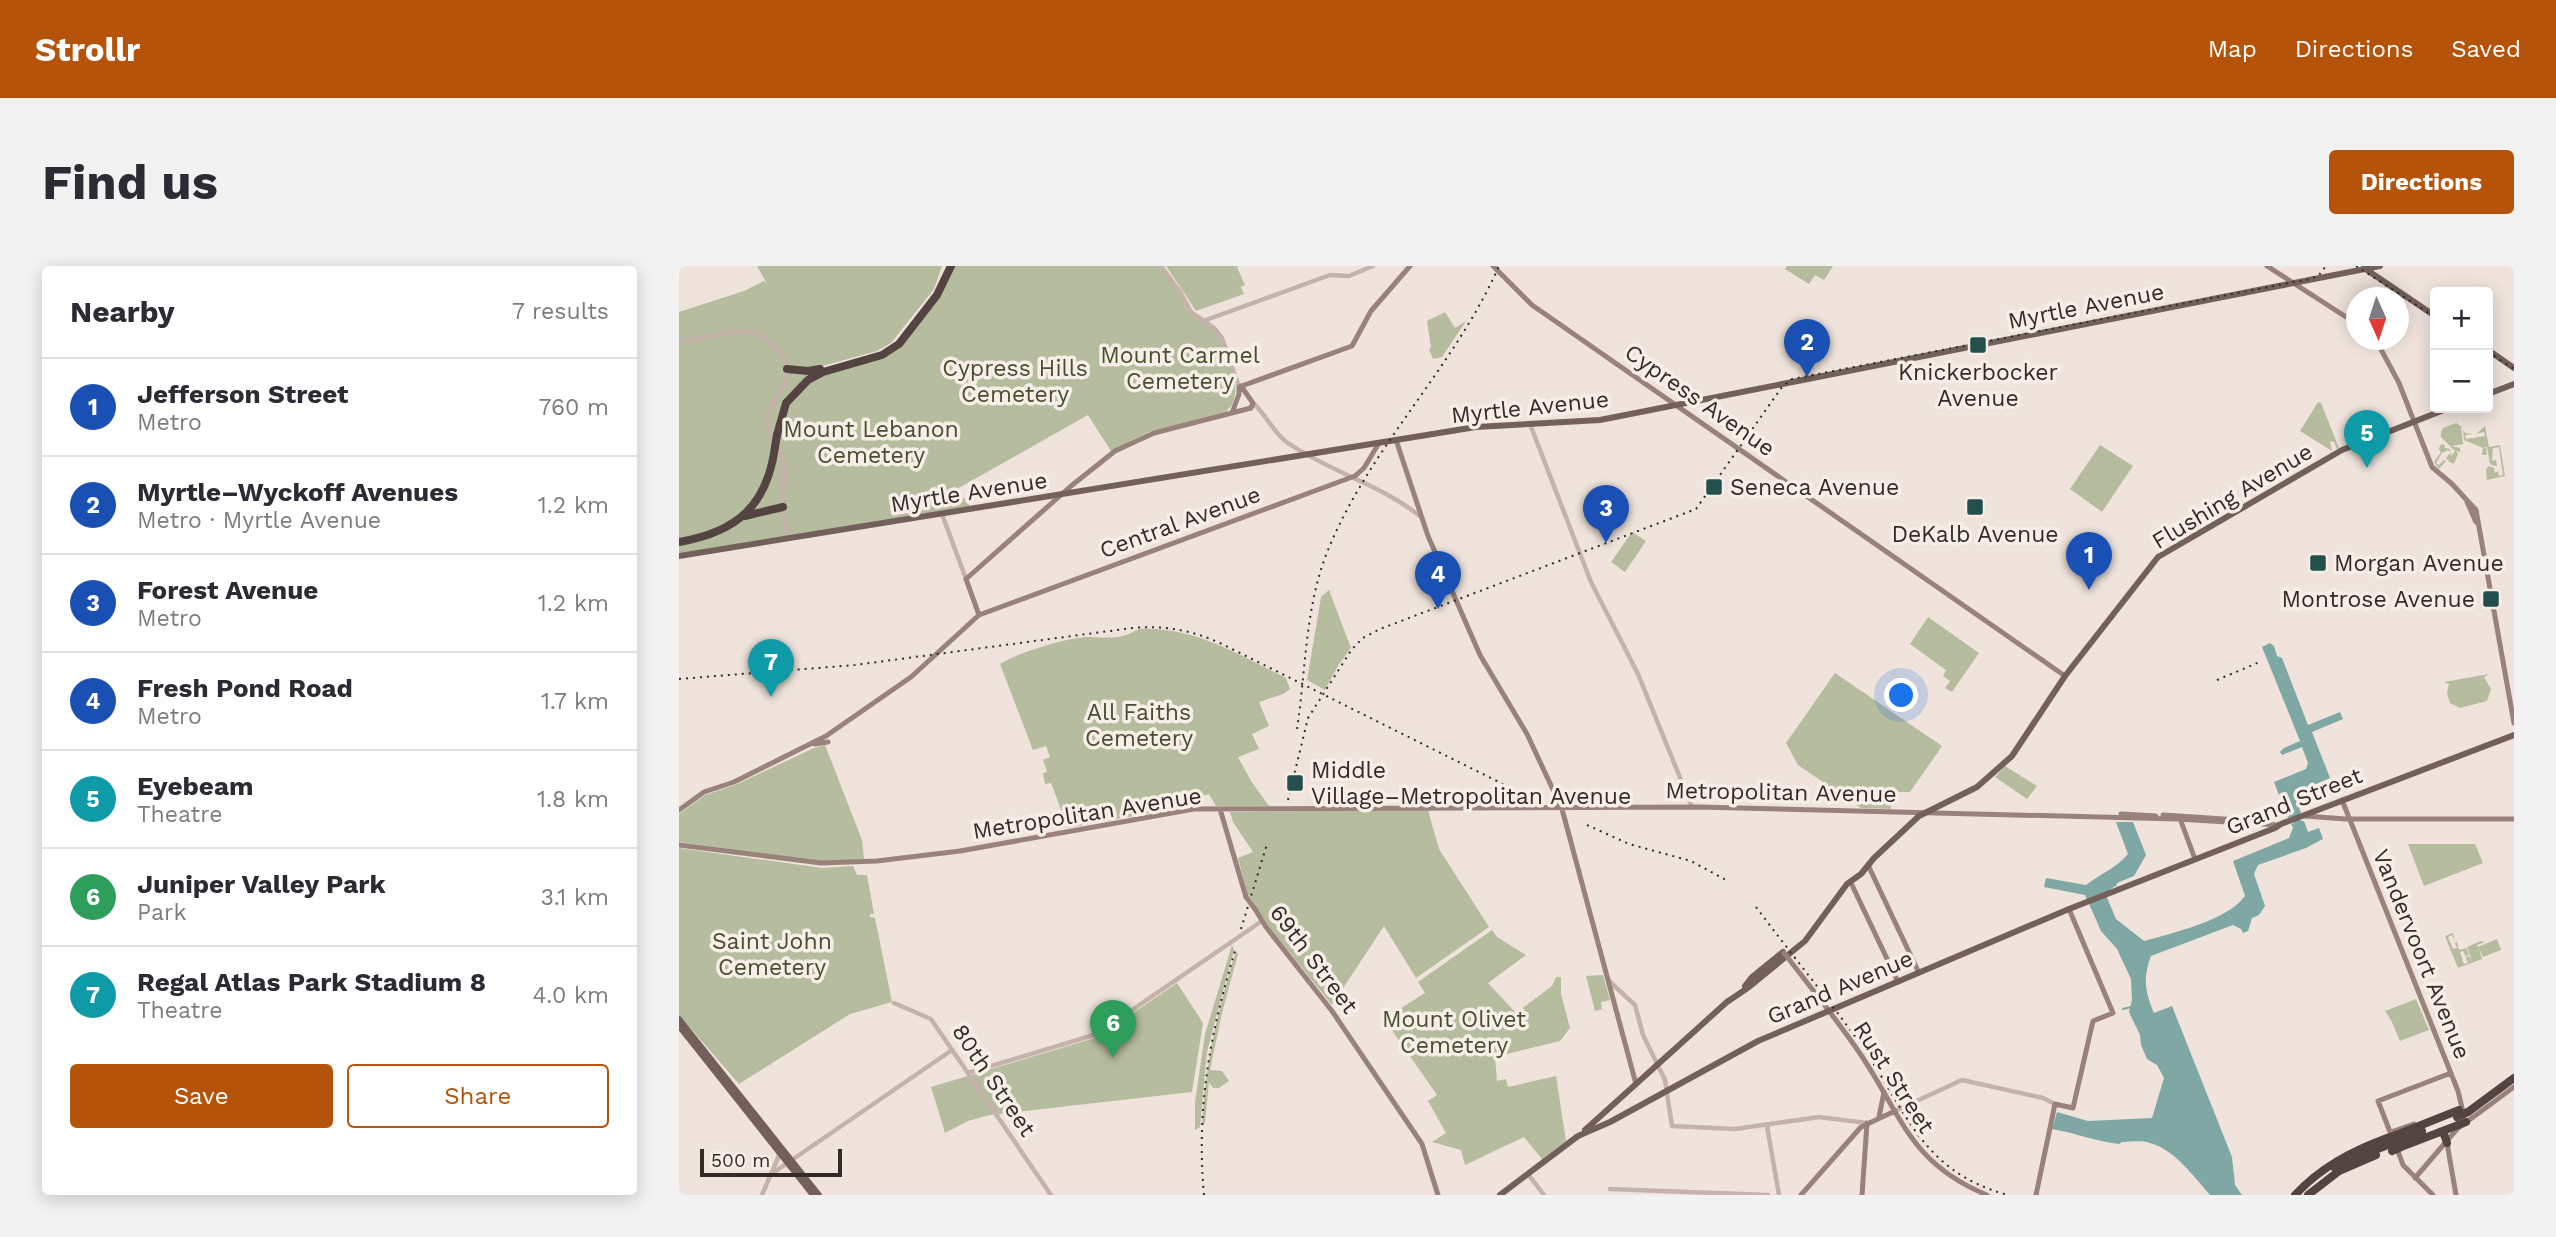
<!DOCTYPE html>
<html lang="en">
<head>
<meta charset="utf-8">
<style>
	:root { --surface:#fff; --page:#f2f2f3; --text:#2b2b33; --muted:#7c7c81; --line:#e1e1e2; --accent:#b45309 }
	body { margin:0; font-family:"Work Sans",sans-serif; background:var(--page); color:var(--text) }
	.controls { position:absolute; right:21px; top:21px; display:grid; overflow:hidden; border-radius:7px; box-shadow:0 4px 18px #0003 }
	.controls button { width:63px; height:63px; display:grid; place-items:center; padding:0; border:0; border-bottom:2px solid var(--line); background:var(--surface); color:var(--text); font:35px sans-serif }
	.compass { position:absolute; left:1667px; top:21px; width:63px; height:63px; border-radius:50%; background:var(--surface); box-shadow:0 4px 18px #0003; rotate:177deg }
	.scale { position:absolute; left:21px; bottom:18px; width:142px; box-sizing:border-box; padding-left:7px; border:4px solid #342a28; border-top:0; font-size:19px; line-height:24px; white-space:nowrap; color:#342a28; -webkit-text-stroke:5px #f7eee8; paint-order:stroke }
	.you { position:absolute; left:1223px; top:430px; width:24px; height:24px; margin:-18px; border:5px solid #fff; border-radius:50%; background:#1a73e8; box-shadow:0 0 0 10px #1a73e833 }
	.badge { display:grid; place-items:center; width:46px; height:46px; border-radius:50%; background:var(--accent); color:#fff; font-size:23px; font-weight:700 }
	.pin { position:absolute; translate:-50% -58px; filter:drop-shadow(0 2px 4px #0008) }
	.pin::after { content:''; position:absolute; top:37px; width:24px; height:21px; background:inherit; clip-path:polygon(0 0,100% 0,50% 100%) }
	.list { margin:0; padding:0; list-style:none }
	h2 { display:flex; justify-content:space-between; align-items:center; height:91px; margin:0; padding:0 28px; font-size:30px }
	h2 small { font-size:23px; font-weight:400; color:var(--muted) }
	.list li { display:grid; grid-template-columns:46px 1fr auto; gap:21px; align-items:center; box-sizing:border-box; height:98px; padding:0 28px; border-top:2px solid var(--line) }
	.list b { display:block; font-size:26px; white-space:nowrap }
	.list p { margin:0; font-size:23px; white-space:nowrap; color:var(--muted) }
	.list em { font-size:23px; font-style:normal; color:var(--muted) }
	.actions { display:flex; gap:14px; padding:21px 28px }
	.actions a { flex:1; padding:16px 0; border:2px solid var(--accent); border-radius:7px; text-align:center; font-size:24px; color:var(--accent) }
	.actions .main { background:var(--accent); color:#fff }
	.map { position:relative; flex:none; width:1835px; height:929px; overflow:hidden; border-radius:7px }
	header { display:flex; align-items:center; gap:42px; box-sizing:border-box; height:98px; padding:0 35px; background:var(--accent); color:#fff }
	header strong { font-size:33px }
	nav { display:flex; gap:38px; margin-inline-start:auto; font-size:24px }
	.intro { display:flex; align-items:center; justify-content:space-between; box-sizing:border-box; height:168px; padding:0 42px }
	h1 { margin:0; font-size:49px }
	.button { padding:18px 32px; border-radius:7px; background:var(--accent); color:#fff; font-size:24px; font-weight:700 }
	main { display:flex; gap:42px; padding:0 42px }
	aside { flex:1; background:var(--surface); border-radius:7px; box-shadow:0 4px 18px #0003 }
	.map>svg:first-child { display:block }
</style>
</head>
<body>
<header>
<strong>Strollr</strong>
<nav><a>Map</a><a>Directions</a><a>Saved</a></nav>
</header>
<div class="intro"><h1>Find us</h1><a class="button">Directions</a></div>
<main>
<aside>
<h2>Nearby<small>7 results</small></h2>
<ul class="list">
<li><span class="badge" style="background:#1a4fb4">1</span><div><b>Jefferson Street</b><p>Metro</p></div><em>760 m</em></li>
<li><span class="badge" style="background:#1a4fb4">2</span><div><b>Myrtle–Wyckoff Avenues</b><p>Metro · Myrtle Avenue</p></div><em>1.2 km</em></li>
<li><span class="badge" style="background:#1a4fb4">3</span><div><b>Forest Avenue</b><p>Metro</p></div><em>1.2 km</em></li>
<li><span class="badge" style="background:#1a4fb4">4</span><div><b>Fresh Pond Road</b><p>Metro</p></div><em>1.7 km</em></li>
<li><span class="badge" style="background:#0f9aa8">5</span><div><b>Eyebeam</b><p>Theatre</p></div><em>1.8 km</em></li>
<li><span class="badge" style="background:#2e9e5b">6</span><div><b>Juniper Valley Park</b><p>Park</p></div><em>3.1 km</em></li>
<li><span class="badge" style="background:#0f9aa8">7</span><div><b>Regal Atlas Park Stadium 8</b><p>Theatre</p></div><em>4.0 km</em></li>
</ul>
<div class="actions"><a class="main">Save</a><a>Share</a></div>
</aside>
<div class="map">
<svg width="1835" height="929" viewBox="0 0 1835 929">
	<rect width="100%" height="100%" fill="#efe3dc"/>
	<path fill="#b6bc9e" d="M78 0H263L255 23 212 77 198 85 136 102 140 110 215 86 274 0H480C486 9 494 17 500 27 504 33 505 41 510 46 517 54 529 58 536 66 550 82 568 132 546 146L470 166 432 185 409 149 278 223 291 240 0 289V46L65 25 85 15 88 18Z
		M487 0H560L558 1 566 19 562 21 565 28 517 45Z
		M1108 0H1154L1145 14 1136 9 1130 18 1106 3Z
		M766 46 776 62 787 55 763 91 754 93 750 83 752 82 748 55Z
		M1639 136 1642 137 1660 182 1658 183 1655 176 1651 175 1653 185 1621 165Z
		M1777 157 1782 160 1784 178 1772 180 1781 182V186L1777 185 1779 188 1775 198 1769 195 1770 192 1768 194 1767 192 1772 186 1769 184 1763 187 1757 197 1760 199 1765 194 1767 195 1760 203 1755 196 1762 186 1760 184 1761 179 1765 178 1766 182 1771 183 1772 190 1776 185 1762 171V166L1764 162Z
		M1806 160 1810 181 1821 179 1826 210 1808 214 1807 203 1810 200 1815 202 1816 207 1819 205 1820 210 1824 209 1820 181 1814 182 1813 195 1817 194 1818 200H1815L1811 198 1808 181 1804 182H1807L1808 189H1803L1804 182 1785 174 1784 164 1787 167 1794 168 1786 169 1787 173 1806 170 1805 166 1797 168Z
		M1421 179 1454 200 1423 246 1391 223Z
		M953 266 967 275 946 306 932 296Z
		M650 324 672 382 660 398 646 424 628 414 642 331Z
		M1249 351 1300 387 1273 426 1266 422 1271 415 1264 410 1267 404 1231 378Z
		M460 363C515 360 560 389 607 412L611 423 604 428 580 436 590 460 573 468 580 483 559 491 572 515 590 540H537L530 528 513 533 510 540 389 562 372 517 366 518 364 507 368 506 364 494 371 491 367 480 354 484 321 398C338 387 391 370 412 371 430 372 444 373 460 363Z
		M1156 407 1263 480 1231 526H1212V543L1182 542 1119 499 1107 477Z
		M1810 408 1805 411 1812 423 1808 435 1781 442 1771 437 1768 427 1770 418 1765 416Z
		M146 479 183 574 185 593 141 596 0 576V548L26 529 56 519 135 482Z
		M1326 500 1358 520 1348 533 1316 511Z
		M749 544 760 583 810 661 737 712 705 660 653 739 590 661 568 627 559 592 574 586 554 556 551 546Z
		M1729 578H1796L1804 597 1745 620Z
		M0 582 143 602 174 600 178 609H188L195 648H191V651L196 652 213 736 171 748 60 818 0 749Z
		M813 664 818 671 847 689 809 717 837 747 873 720 877 711H882V728L891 762 881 775 816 791 818 815 827 813 829 821 877 810 887 875 863 893 845 871 786 899 782 884 753 876 767 867 749 835 758 829 705 753 746 727 739 716Z
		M1774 667 1776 675 1773 669 1769 671 1774 683 1778 682 1776 677 1778 676 1780 684 1787 682 1790 688 1787 691 1784 685 1781 686 1785 698 1789 697 1787 692 1790 690 1793 695 1788 681 1802 675 1806 676 1798 679 1799 681 1818 673 1822 684 1804 691 1800 682 1803 693 1779 702 1766 670Z
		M553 679 555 684 528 786 521 861 516 864V836L526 768Z
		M557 685 559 688 543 747 531 804 543 805 550 815 540 822H534L530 816 526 857 523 860C526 799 539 742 557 685Z
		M924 709 931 734 922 736 923 743 916 745 907 710Z
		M498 717 524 757 513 826 311 849 289 855 266 867 252 821 419 771Z
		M1737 733 1750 764 1721 775 1712 754 1706 745Z"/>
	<path fill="#7fa8a4" d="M1591 377 1595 380 1598 390 1603 392 1629 459 1661 446 1664 453 1633 466 1651 512 1621 525 1617 534 1622 547 1619 549 1622 555H1625L1629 566 1640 562 1644 573 1627 582 1579 599 1575 608 1586 640 1580 649 1573 652 1569 665 1564 667 1562 663 1554 659 1472 690C1463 713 1467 728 1475 747L1493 740 1553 891 1556 919 1563 929H1531C1515 911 1495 883 1471 877 1462 874 1452 876 1443 876L1440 878C1416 875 1396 867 1373 863L1378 846 1409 855 1473 852 1485 812 1478 799 1468 793 1462 779 1461 769 1450 746 1453 734 1452 713 1438 683 1422 665 1406 629 1365 621 1367 612 1407 619C1421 608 1436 603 1449 588L1437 556H1454L1467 589 1455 610 1438 617V619L1426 627 1437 653 1465 675C1494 667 1549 654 1566 630L1554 595 1610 572 1614 562 1612 558 1615 557 1612 551 1609 552 1595 516 1627 503 1629 497 1623 481 1603 489 1601 486 1605 482 1621 475 1583 381Z"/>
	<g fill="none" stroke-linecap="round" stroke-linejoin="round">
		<path stroke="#7fa8a4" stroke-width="2" d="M1444 743 1452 741"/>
		<path stroke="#c5b2aa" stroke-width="4.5" d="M482 0 501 26 512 46 535 62 543 72 560 121
			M527 54 651 9 670 10 694 0
			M0 75C34 76 68 49 96 81 103 89 110 98 108 110 107 126 89 135 88 153 88 169 102 182 105 198 108 212 103 226 104 241 104 251 108 262 109 272
			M574 137C587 148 594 167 609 177 651 206 703 219 742 251
			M851 158 912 316 959 408 1013 541
			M263 248 287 313
			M930 715 956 739 964 769 986 814 993 860 1056 863 1140 851 1188 857
			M215 737 252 753 372 929
			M289 807 418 768 583 655
			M1216 845 1283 814 1364 832 1376 838
			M1088 860 1100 929
			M849 908 865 929
			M91 909 273 784
			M931 923 1089 929
			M83 929 101 887"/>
		<path stroke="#99827b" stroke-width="5" d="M814 0 853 39 1386 410
			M1588 0 1678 58
			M1697 74 1720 117 1753 201 1773 218 1797 244 1835 457
			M553 147 560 128V121L673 80 692 45 731 0
			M717 174 749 270 801 389 848 468 883 543 957 818
			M1788 236 1797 256
			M300 349 287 313 392 220 436 185 475 167 572 142 574 137 562 120
			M136 478 149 476
			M1663 534 1779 825 1784 846
			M541 543 567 631
			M0 544 25 526 55 516 147 470 232 411 300 349 676 210 685 202 700 177
			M1442 548 1477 550
			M1484 549 1575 555
			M1500 550 1516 593
			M1626 550 1667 553H1835
			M0 579 142 597 198 595 281 585 515 543 1019 541 1498 553 1599 559
			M1189 599 1240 707
			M1173 619 1219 716
			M576 643 587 661 653 745 743 878 759 929
			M1109 692C1133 723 1158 754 1180 786 1223 849 1230 897 1308 929
			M1200 851 1205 826
			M1712 866 1735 858
			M1713 871 1699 835 1772 807
			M1768 877 1777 929
			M1717 880 1724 899 1754 929
			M1736 912 1778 863 1835 821
			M1122 929 1182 861 1216 845
			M1183 929 1188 857
			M1357 929 1376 838 1394 842 1414 755 1434 747 1390 643"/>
		<path stroke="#74605b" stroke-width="6" d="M1685 2 1756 50
			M1809 84 1835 102
			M1809 128 1835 118
			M0 290 797 161 921 154 1701 0
			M1066 720 1073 711 1104 686
			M1048 736 1070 721 1126 675 1168 618 1182 608 1195 592 1240 550 1298 521 1333 490 1386 410 1479 291 1663 184 1770 142
			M0 753 140 929
			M0 760 134 929
			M906 864 1049 735
			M821 929 899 870 931 856 1079 775 1390 643 1596 562 1602 558 1835 469"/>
		<path stroke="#534441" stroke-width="8" d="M108 103 129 105 141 103
			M98 169 107 137 129 114 144 106 203 89 220 78 258 29 272 0
			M66 250 104 241
			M0 276C58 266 88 240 96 181
			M1789 846 1835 812
			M1761 866 1765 868 1768 877
			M1717 869 1780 844
			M1720 874 1743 865
			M1722 881 1787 856
			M1655 901 1711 878
			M1616 929C1642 901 1673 885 1708 872
			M1629 929 1660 905 1697 889"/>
		<path stroke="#342a28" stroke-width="2" stroke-dasharray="2 5" stroke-linecap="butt" d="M1677 0 1756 51
			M1809 86 1835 103
			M0 413 176 399 453 362C484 359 512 364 541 377L858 535
			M1538 414 1583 395
			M618 463C627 404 626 340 649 284 691 181 775 102 820 0
			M609 534 629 452 673 383 684 372 701 363 1017 243 1103 121 1113 113 1631 13 1640 9 1647 0
			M908 559 950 578 1012 595 1047 614
			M1077 641C1110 685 1145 728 1178 773 1226 839 1239 905 1329 929
			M562 663 588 578
			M525 929C517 842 531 768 556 685"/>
		<path stroke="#99827b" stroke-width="5" d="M567 631 576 643
			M1105 687 1109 692"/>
		<path stroke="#534441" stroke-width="8" d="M96 181 98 169
			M1778 851 1789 846
			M1708 872 1717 869
			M1711 878 1720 874
			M1713 885 1722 881"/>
	</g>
	<g fill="#23504d" stroke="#f7eee8" stroke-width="2.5">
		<rect x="1290" y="70" width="18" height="18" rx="3.5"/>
		<rect x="1026" y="212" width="18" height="18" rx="3.5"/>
		<rect x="1287" y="232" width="18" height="18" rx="3.5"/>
		<rect x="1630" y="288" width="18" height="18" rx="3.5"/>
		<rect x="1803" y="324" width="18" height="18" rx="3.5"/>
		<rect x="607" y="508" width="18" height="18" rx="3.5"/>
	</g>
	<g text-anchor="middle" stroke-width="7" stroke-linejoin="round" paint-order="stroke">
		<g font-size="23" fill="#342a28" stroke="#f7eee8">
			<text transform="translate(1407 40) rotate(-11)" y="8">Myrtle Avenue</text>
			<text transform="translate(1021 134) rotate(35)" y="8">Cypress Avenue</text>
			<text transform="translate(851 141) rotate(-6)" y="8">Myrtle Avenue</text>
			<text transform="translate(290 226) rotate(-9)" y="8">Myrtle Avenue</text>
			<text transform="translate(1553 230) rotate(-31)" y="8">Flushing Avenue</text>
			<text transform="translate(501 256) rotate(-20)" y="8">Central Avenue</text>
			<text transform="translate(1102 526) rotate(1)" y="8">Metropolitan Avenue</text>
			<text transform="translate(1615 535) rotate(-22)" y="8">Grand Street</text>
			<text transform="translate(408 547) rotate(-9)" y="8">Metropolitan Avenue</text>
			<text transform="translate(1743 688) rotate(68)" y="8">Vandervoort Avenue</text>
			<text transform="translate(635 693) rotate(53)" y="8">69th Street</text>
			<text transform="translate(1161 721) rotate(-23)" y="8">Grand Avenue</text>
			<text transform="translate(1215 811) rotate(57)" y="8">Rust Street</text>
			<text transform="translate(315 814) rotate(56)" y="8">80th Street</text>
		</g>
		<g font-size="23" fill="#484f2f" stroke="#f7eee8">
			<text x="501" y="97">Mount Carmel<tspan x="501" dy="26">Cemetery</tspan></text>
			<text x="336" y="110">Cypress Hills<tspan x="336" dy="26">Cemetery</tspan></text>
			<text x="192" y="171">Mount Lebanon<tspan x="192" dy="26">Cemetery</tspan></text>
			<text x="460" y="454">All Faiths<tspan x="460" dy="26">Cemetery</tspan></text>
			<text x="93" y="683">Saint John<tspan x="93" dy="26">Cemetery</tspan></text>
			<text x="775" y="761">Mount Olivet<tspan x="775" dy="26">Cemetery</tspan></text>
		</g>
		<g font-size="23" fill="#342a28" stroke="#f7eee8" text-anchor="start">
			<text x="1299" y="114" text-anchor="middle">Knickerbocker<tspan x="1299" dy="26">Avenue</tspan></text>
			<text x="1051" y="229">Seneca Avenue</text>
			<text x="1296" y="276" text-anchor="middle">DeKalb Avenue</text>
			<text x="1655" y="305">Morgan Avenue</text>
			<text x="1796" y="341" text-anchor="end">Montrose Avenue</text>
			<text x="632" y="512">Middle<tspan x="632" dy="26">Village–Metropolitan Avenue</tspan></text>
		</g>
	</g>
</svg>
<div class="controls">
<button>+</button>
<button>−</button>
</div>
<svg class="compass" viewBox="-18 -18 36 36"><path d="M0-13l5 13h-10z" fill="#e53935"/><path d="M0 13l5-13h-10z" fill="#7c7c81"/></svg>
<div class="scale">500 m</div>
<div class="you"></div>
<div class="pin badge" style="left:1410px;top:324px;background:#1a4fb4">1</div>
<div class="pin badge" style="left:1128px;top:111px;background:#1a4fb4">2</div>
<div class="pin badge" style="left:927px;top:277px;background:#1a4fb4">3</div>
<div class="pin badge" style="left:759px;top:343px;background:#1a4fb4">4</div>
<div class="pin badge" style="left:1688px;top:202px;background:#0f9aa8">5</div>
<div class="pin badge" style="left:434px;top:792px;background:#2e9e5b">6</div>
<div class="pin badge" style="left:92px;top:431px;background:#0f9aa8">7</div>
</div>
</main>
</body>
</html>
